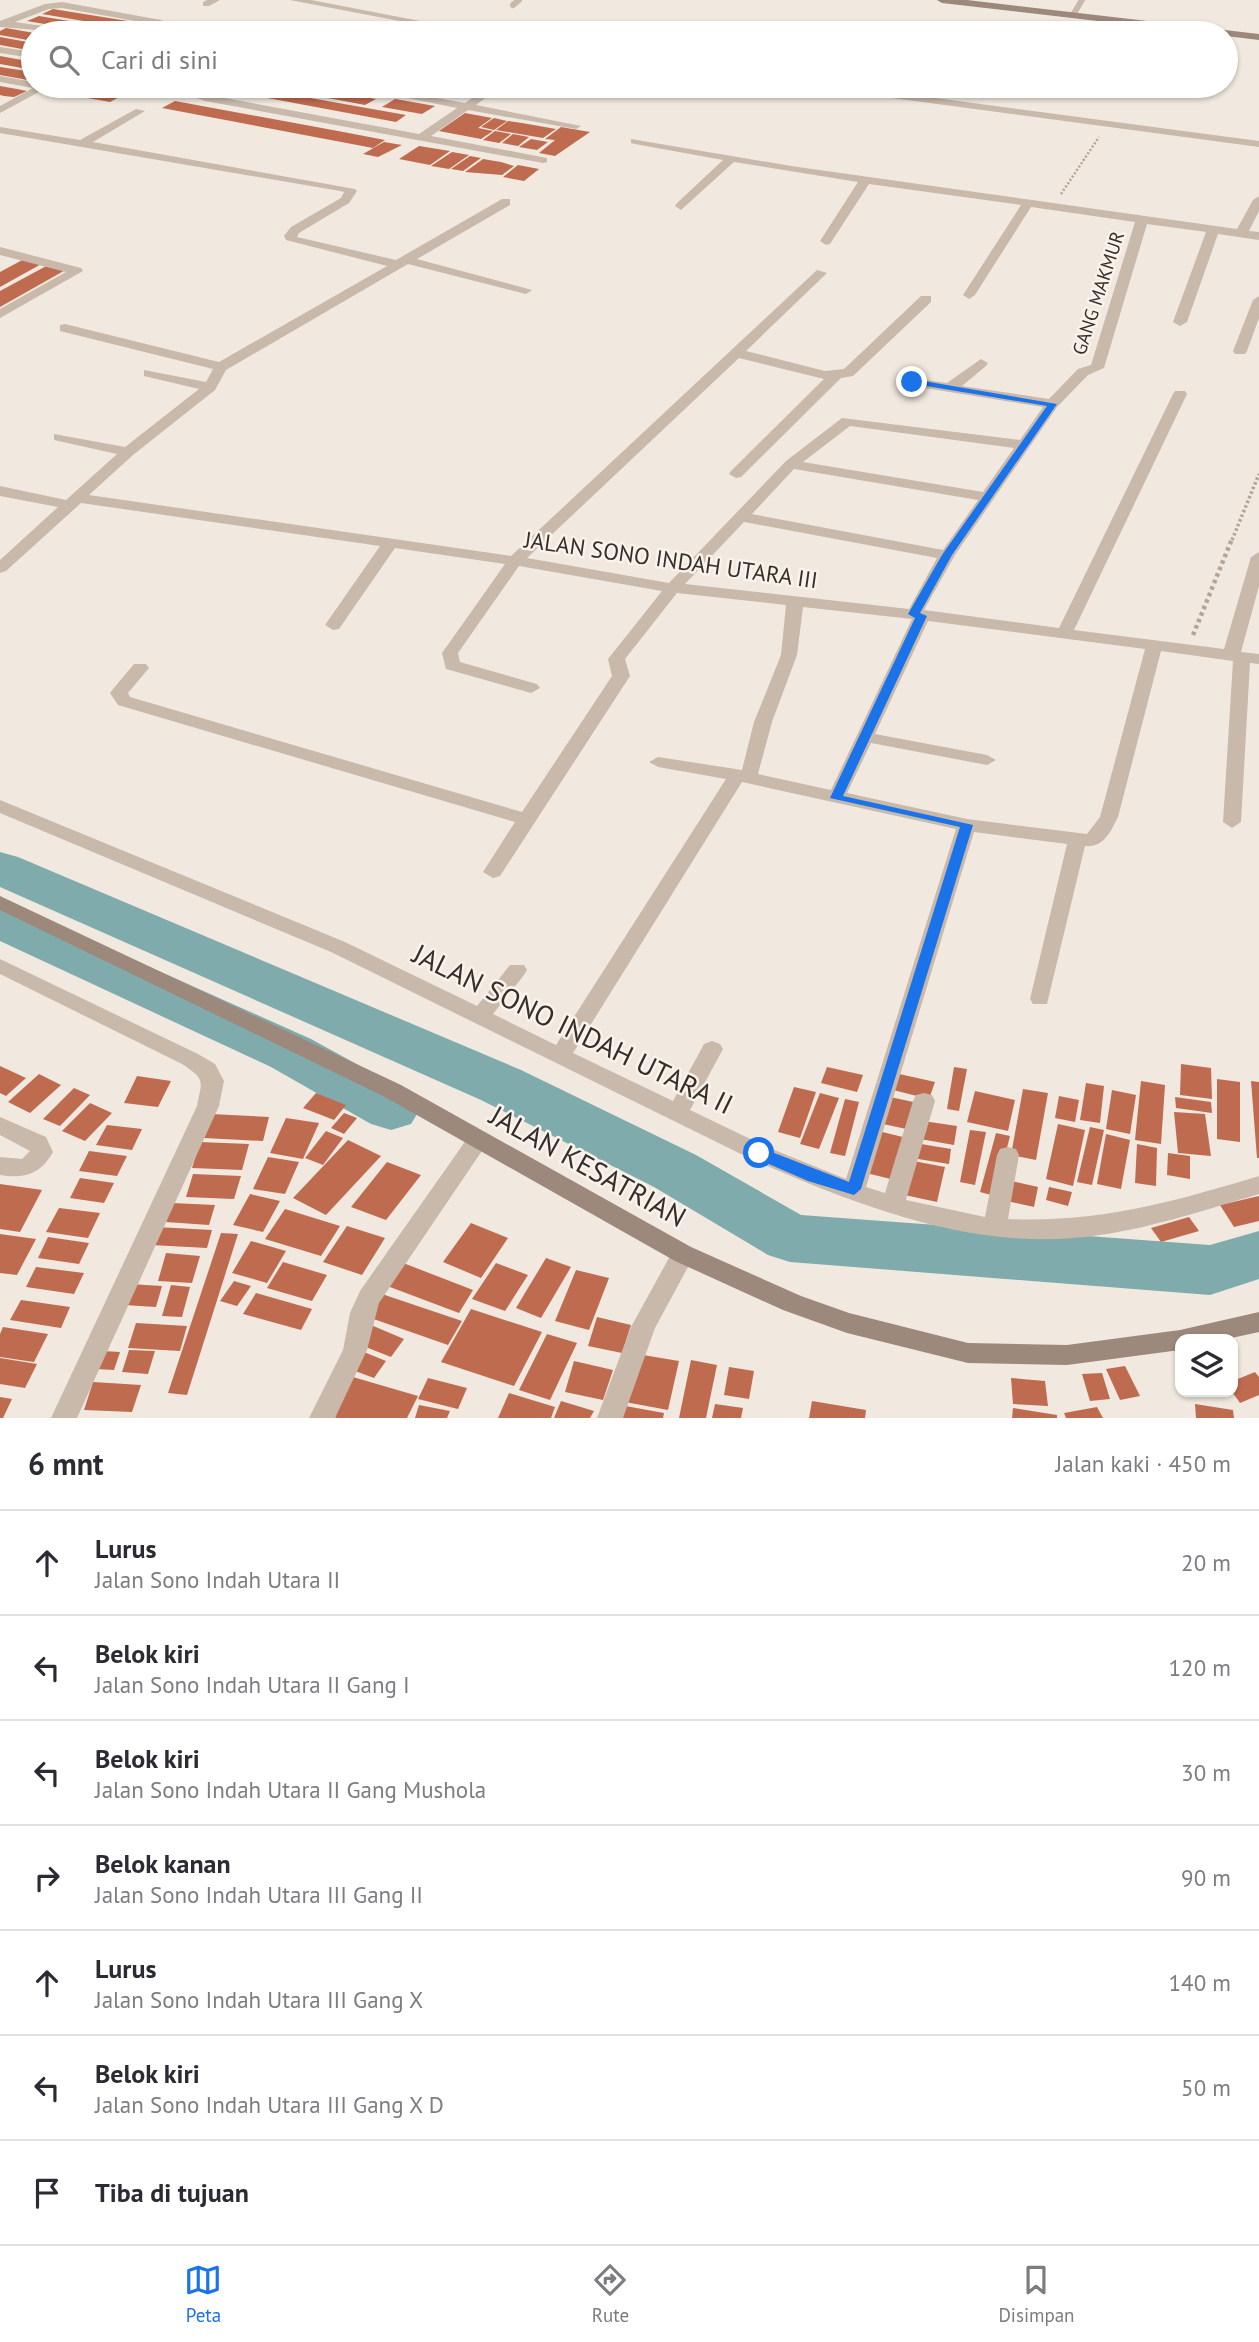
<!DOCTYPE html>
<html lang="id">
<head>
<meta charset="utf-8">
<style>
	:root { --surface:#fff; --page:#f7f7f7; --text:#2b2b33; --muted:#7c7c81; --line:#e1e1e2; --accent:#1a73e8 }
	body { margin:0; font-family:"PT Sans",sans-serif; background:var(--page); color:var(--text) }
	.controls { position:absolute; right:21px; bottom:21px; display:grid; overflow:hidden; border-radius:14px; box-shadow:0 2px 5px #0004 }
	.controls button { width:63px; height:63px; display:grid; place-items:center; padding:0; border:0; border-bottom:2px solid var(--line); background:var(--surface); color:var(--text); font:35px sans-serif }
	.stop { position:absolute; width:21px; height:21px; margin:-16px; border:5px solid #1a73e8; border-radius:50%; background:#fff }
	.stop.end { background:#1a73e8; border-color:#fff; box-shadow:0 2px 7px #0008 }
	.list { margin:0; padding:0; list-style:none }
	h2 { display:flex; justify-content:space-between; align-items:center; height:91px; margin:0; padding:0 28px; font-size:30px }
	h2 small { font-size:23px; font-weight:400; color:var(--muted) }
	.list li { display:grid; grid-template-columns:46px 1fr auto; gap:21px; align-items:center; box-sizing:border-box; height:105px; padding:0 28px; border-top:2px solid var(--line) }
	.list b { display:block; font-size:26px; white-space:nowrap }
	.list p { margin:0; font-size:23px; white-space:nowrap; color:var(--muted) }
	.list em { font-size:23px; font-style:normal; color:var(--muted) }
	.icon { flex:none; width:38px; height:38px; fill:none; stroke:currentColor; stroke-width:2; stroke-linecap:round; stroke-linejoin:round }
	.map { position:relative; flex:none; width:1259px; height:1418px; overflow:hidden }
	.search { position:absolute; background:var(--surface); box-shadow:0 2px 5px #0004; left:21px; right:21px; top:21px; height:77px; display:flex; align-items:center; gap:18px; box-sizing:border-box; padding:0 24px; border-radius:38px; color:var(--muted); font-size:26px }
	.sheet { height:826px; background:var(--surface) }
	nav { display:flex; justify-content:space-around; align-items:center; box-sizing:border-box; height:98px; border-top:2px solid var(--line); background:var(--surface); font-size:19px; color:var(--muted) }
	nav a { display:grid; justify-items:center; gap:4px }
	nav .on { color:var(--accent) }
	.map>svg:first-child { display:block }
</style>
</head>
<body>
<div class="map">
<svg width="1259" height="1418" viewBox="0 0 1259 1418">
	<rect width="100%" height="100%" fill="#f1e9df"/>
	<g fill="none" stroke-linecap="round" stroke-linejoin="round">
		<path fill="#7fabad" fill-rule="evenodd" d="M0 852 18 857 521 1070 696 1155 801 1215 1210 1245 1259 1231V1279L1210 1295 790 1262 768 1255 654 1187 481 1100 0 887Z
			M0 903 18 908 311 1039 411 1094 420 1109 411 1124 391 1130 371 1124 271 1067 0 941Z"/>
	</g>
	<path fill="#bf6b4f" d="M53 9 140 23 149 24 138 30 42 14Z
		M39 16 135 32V33H98L27 21Z
		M6 28 34 33 33 41 0 35V31Z
		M0 37 33 43V51L0 45Z
		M0 56 33 62V70L0 64Z
		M0 67 33 72V81L0 75Z
		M0 86 17 89 27 91 14 97 4 96 0 95Z
		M80 86H95L129 92 110 102 65 94Z
		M111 86H152L182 91 170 98Z
		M203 86H243L406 115 396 122Z
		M264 86H304L376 99 365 105Z
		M401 86H440L446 87 436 93Z
		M395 99 435 106 422 114 382 107Z
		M175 101 338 131 385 140 373 148 162 108Z
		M465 113 492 118 478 128 493 131 481 139 439 131Z
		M494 118 507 121 494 130 481 127Z
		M508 121 522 123 556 129 543 138 496 130Z
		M561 127 590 132 555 156 539 153 555 140 545 139Z
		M495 131 511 134 499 143 483 140Z
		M513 134 529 137 518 146 502 143Z
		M531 139 548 142 537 150 519 147Z
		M384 142 402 145 378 157 363 154Z
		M419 146 450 151 430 165 399 159Z
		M452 152 469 155 449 169 431 166Z
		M470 156 481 158 463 171 451 169Z
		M483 159 501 162 514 166 502 175 465 172Z
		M518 165 539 169 524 181 503 177Z
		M26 258 45 262 0 287V272Z
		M50 264 69 268 0 307V291Z
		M1181 1064 1211 1068 1212 1099 1180 1095Z
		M0 1066 26 1078 6 1096 0 1093Z
		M827 1067 863 1075 857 1092 821 1083Z
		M954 1067 967 1069 959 1111 947 1109Z
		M895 1073 935 1082 929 1099 889 1089Z
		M39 1074 61 1085 30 1113 8 1102Z
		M137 1076 171 1081 158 1107 124 1103Z
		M1217 1079 1240 1082V1142L1217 1139Z
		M1141 1081 1165 1085 1161 1144 1135 1140Z
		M1251 1081 1259 1082V1158H1257Z
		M1086 1083 1104 1086 1100 1123 1080 1120Z
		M794 1087 816 1092 800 1138 778 1132Z
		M74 1088 90 1095 60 1126 43 1119Z
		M1023 1089 1048 1093 1036 1160 1011 1155Z
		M1112 1090 1136 1095 1130 1134 1106 1129Z
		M975 1091 1015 1100 1008 1131 967 1122Z
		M316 1093 346 1105 334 1120 303 1108Z
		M820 1093 839 1098 819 1149 800 1144Z
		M1059 1096 1079 1100 1075 1122 1055 1118Z
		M890 1097 918 1103 911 1130 883 1124Z
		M1175 1097 1211 1102 1212 1113 1176 1108Z
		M845 1099 859 1102 845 1156 830 1153Z
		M90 1103 112 1113 85 1141 62 1131Z
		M1174 1112 1205 1114 1211 1156 1178 1153Z
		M344 1113 357 1118 344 1134 331 1128Z
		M211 1114 269 1117 263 1141 204 1138Z
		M286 1118 319 1123 303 1159 270 1153Z
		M923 1121 957 1126 954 1145 920 1139Z
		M1058 1124 1085 1130 1073 1186 1046 1179Z
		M107 1125 142 1129 132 1150 96 1145Z
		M1090 1127 1104 1130 1092 1185 1077 1182Z
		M874 1130 911 1139 899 1181 862 1172Z
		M970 1130 986 1132 975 1185 960 1182Z
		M326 1131 343 1138 323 1165 305 1158Z
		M996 1133 1010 1136 995 1196 980 1192Z
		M1106 1134 1130 1140 1121 1189 1097 1184Z
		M348 1140 381 1156 326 1215 293 1198Z
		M200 1142 249 1144 242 1170 192 1168Z
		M915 1143 951 1149 949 1164 912 1158Z
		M1137 1144 1157 1148 1156 1186 1135 1183Z
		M89 1151 127 1156 117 1176 79 1171Z
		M1168 1153 1190 1156V1179L1167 1175Z
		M268 1157 299 1162 285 1194 253 1189Z
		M908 1160 945 1167 937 1202 900 1194Z
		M387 1162 421 1175 386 1220 351 1207Z
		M193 1174 241 1176 234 1199 186 1197Z
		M80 1178 114 1183 104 1203 70 1198Z
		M1011 1181 1038 1187 1034 1207 1007 1201Z
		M0 1184 42 1190 20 1232 0 1229Z
		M1049 1187 1072 1192 1068 1206 1046 1200Z
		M250 1194 280 1201 263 1232 233 1225Z
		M1259 1196V1221L1234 1227 1220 1205Z
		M172 1203 215 1205 209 1225 166 1222Z
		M59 1208 100 1213 88 1238 46 1232Z
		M285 1209 340 1226 321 1256 265 1239Z
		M1189 1217 1199 1231 1161 1242 1151 1228Z
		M471 1223 508 1238 481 1278 443 1262Z
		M347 1226 385 1238 362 1275 323 1262Z
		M156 1227 212 1230 207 1248 151 1245Z
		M221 1233 238 1234 187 1395 168 1393Z
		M0 1234 36 1239 17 1275 0 1273Z
		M48 1237 89 1243 79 1264 38 1258Z
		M251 1241 286 1251 267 1283 232 1273Z
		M166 1253 200 1256 192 1283 158 1281Z
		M546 1258 571 1267 541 1318 516 1308Z
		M398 1261 473 1290 459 1313 382 1284Z
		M283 1262 327 1275 312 1301 267 1288Z
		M496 1263 528 1275 505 1311 472 1299Z
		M36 1267 84 1273 74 1294 26 1287Z
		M576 1270 609 1278 589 1330 555 1321Z
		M234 1281 251 1286 237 1306 220 1301Z
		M130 1284 162 1286 156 1307 124 1305Z
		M171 1285 190 1287 182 1317 162 1316Z
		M376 1292 462 1321 448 1345 362 1315Z
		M256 1293 312 1309 301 1330 243 1314Z
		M21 1300 70 1307 61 1328 10 1320Z
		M471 1309 542 1332 514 1386 441 1362Z
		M597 1317 631 1325 622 1353 588 1346Z
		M136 1323 187 1326 180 1351 128 1348Z
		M371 1325 404 1339 391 1357 358 1344Z
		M3 1327 48 1334 34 1362 0 1357V1334Z
		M547 1334 577 1343 550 1400 519 1390Z
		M129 1350 155 1351 148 1374 122 1372Z
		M359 1350 386 1361 374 1378 347 1368Z
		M103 1351 120 1352 114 1370 96 1369Z
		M637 1354 679 1361 668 1410 625 1402Z
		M0 1358 37 1364 25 1388 0 1384Z
		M691 1360 717 1365 706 1418H679Z
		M574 1361 613 1370 603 1400 565 1392Z
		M1125 1366 1140 1396 1120 1400 1106 1369Z
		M729 1367 754 1371 749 1399 724 1395Z
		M1255 1372 1259 1377V1395L1240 1403 1233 1393V1381Z
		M1102 1373 1110 1399 1090 1401 1082 1374Z
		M346 1375 418 1396 407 1418H337L326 1415Z
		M428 1378 467 1388 458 1409 418 1399Z
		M1011 1378 1045 1381 1048 1406 1013 1404Z
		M93 1382 141 1385 132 1412 84 1410Z
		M509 1393 555 1407 551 1418H498Z
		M0 1397 12 1399 3 1418H0Z
		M561 1401 594 1411 590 1418H554Z
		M812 1401 866 1410 865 1418H809Z
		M715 1404 743 1408 741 1418H712Z
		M1195 1404 1233 1410 1234 1418H1196Z
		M419 1405 450 1411 447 1418H415Z
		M620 1405 664 1413 663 1418H617Z
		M1097 1407 1103 1418H1066L1064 1413Z
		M1013 1408 1057 1415V1418H1012Z"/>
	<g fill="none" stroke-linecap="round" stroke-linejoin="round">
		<path stroke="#b5a395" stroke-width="2.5" stroke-dasharray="2 2" stroke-linecap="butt" d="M1061 194 1099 137"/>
		<path stroke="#b5a395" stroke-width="3.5" stroke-dasharray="2.5 2.5" stroke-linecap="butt" d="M1232 540 1259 474"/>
		<path stroke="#b5a395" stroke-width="4.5" stroke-dasharray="3.5 3.5" stroke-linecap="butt" d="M1193 635 1232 539"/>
		<path stroke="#c9b9ab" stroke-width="6" d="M513 5 519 0
			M1073 15 1082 0"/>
		<path fill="#c9b9ab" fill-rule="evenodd" d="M207 0H220L209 6H203V2Z
			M290 0H311L482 33H462Z
			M62 2 161 20 166 23 152 33H141L152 24 62 8 49 9 15 22 70 30 75 33 0 27V21L45 4Z
			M0 47 33 52V58L0 53Z
			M0 76 33 82V86H50L0 113V106L33 88 0 82Z
			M193 86H203L199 92 208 95 419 134 457 108 348 86H369L465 103 489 86H501L476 105 581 126 576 129 468 110 431 136 547 158V162L543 163 205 101 189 95 188 93Z
			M819 86H846L1259 141V147L824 89Z
			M136 109 145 111 93 142 355 189 357 191 349 203 299 233 297 237 396 260 502 199H510V205L417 259 532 290 526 294 408 264 226 370 215 390 133 455 89 495 511 556 817 270 827 273 746 351 825 371 844 369 921 296H931V302L853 376 841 378 741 477 736 478 729 474 731 471 824 379 739 358 527 558 669 583 786 461 842 418 1020 440 1043 407 912 386 905 382 912 378 947 383 981 359 988 363 986 366 962 386 1049 399 1078 369 1091 365 1135 222 1031 207 975 295 969 299 963 295 1021 205 869 184 830 244 826 245 820 241 858 182 734 162 681 210 675 206 677 203 723 160 635 144 631 143V139L791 166 1237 229 1253 200 1259 196V211L1249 231 1259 232V240L1218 234 1187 322 1180 326 1173 322 1206 232 1147 224 1104 368 1088 375 1057 407 955 555 924 610 1059 628 1173 394 1175 391H1185L1187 394 1074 630 1224 649 1251 557 1259 552V586L1241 652 1259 654V664L1250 663 1241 822 1232 828 1223 822 1233 661 1161 651 1118 817C1111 831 1104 848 1085 846L1047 1004H1033L1030 999 1067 844 974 832 866 1187 885 1193 913 1101 916 1095 924 1093 932 1095 935 1101 906 1200 985 1217 997 1155 1000 1149 1008 1147 1016 1149 1019 1155 1008 1219C1098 1223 1173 1202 1259 1176V1194C1198 1212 1137 1233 1073 1238 961 1247 852 1203 751 1159L331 952 0 813V800L345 942 477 1006 510 965H524L527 970 524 975 493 1014 556 1045 726 779 658 767 649 762 658 757 742 770 754 722 781 655 786 605 677 593 625 659 630 676 500 876 493 878 483 872 515 822 118 705 110 693 113 689 134 664H146L149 668 128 693 130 697 522 812 612 676 608 659 662 591 519 566 458 653 460 662 537 684 540 688 531 693 446 669 442 653 505 564 395 548 339 629 333 630 325 625 380 546 81 503 6 571 0 573V560L58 507 0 496V486L66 500 117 454 54 440V434L125 447 199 389 144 376V370L206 382 213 369 60 331V325L65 324 219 362 387 266 286 240 284 236 291 227 341 198 344 192 340 191 0 133V127L80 140ZM850 426 1014 448 983 492 803 462ZM794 469 978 500 943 550 752 514ZM744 522 937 558 909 609 685 584ZM803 607 912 619 831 790 758 774 772 722 797 655ZM928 621 1145 649 1100 817 1087 834 967 819 847 793 871 743 987 765 996 760 987 755 875 734ZM742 782 956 829 846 1179 767 1147 690 1110 723 1049 720 1044 712 1041 704 1044 673 1101 573 1053Z
			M0 247 81 268 83 271 0 318V309L66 272 0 255Z
			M1259 296V318L1247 351 1245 354H1235L1233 351 1253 300Z
			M0 959 198 1054 215 1064 224 1081 219 1106 77 1418H51L197 1106C202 1080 206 1080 182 1064L0 974Z
			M0 1117 46 1137 53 1152C41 1174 24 1179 0 1175V1157L22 1159 30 1151 0 1135Z
			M479 1131 487 1133 490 1139 379 1303 367 1350 335 1418H309L343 1350 350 1313 360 1291 471 1133Z
			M683 1245 691 1247 695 1254 655 1328 623 1418H597L631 1327 675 1247Z"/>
		<path fill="#9d887c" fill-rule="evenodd" d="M937 0H967L1259 34V40L1226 36V33H1201L942 3Z
			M0 896 401 1085 691 1247 801 1296 849 1313 968 1343 1067 1345 1180 1330 1259 1312V1332L1227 1339H1180V1350L1067 1365 968 1363 847 1333 783 1310 675 1261 385 1097 0 910Z"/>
	</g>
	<path fill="#1a73e8" d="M912 379 1057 404 952 555 920 613 927 616 843 796 973 825 861 1189 854 1195 808 1181 753 1157 751 1153 759 1147 849 1182 960 827 830 798 915 618 908 614 942 555 1047 406 908 383Z"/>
	<g text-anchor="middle" stroke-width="5" stroke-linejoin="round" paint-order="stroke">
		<g font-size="19" fill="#372e2a" stroke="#f9f3eb">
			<text transform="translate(1098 293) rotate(-72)" y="7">GANG MAKMUR</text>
		</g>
		<g font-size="23" fill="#372e2a" stroke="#f9f3eb">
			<text transform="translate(671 560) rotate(8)" y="8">JALAN SONO INDAH UTARA III</text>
		</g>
		<g font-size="28" fill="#372e2a" stroke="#f9f3eb">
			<text transform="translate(573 1029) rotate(26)" y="10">JALAN SONO INDAH UTARA II</text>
			<text transform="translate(588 1166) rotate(29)" y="10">JALAN KESATRIAN</text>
		</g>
	</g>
</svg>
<div class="controls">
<button><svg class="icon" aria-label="layers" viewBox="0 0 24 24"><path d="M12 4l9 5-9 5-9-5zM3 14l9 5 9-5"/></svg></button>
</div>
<div class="stop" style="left:759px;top:1153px"></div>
<div class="stop end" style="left:912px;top:382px"></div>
<div class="search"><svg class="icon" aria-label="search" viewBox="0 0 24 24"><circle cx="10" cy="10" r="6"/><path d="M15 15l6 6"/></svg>Cari di sini</div>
</div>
<section class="sheet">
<h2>6 mnt<small>Jalan kaki · 450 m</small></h2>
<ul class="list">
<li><svg class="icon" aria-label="ahead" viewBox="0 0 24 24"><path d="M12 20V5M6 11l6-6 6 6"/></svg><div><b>Lurus</b><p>Jalan Sono Indah Utara II</p></div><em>20 m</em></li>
<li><svg class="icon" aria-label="left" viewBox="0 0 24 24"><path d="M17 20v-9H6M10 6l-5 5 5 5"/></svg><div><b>Belok kiri</b><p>Jalan Sono Indah Utara II Gang I</p></div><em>120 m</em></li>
<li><svg class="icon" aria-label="left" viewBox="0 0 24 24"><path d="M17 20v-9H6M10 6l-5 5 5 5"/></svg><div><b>Belok kiri</b><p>Jalan Sono Indah Utara II Gang Mushola</p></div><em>30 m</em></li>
<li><svg class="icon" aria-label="right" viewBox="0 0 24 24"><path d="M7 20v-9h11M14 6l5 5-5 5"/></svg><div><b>Belok kanan</b><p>Jalan Sono Indah Utara III Gang II</p></div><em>90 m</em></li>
<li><svg class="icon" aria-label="ahead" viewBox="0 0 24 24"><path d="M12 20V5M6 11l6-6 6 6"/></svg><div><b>Lurus</b><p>Jalan Sono Indah Utara III Gang X</p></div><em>140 m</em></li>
<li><svg class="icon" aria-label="left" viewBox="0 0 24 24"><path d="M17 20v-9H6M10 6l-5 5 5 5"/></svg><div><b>Belok kiri</b><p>Jalan Sono Indah Utara III Gang X D</p></div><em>50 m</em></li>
<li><svg class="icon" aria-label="arrive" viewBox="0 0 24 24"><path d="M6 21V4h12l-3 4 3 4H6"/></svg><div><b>Tiba di tujuan</b></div></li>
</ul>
</section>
<nav>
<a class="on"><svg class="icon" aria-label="map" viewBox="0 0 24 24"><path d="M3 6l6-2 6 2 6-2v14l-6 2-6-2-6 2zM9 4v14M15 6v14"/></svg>Peta</a>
<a><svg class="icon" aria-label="directions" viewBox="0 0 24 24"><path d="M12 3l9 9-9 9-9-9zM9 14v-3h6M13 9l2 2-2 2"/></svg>Rute</a>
<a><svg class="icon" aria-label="saved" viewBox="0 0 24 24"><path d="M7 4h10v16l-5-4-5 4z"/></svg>Disimpan</a>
</nav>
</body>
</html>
